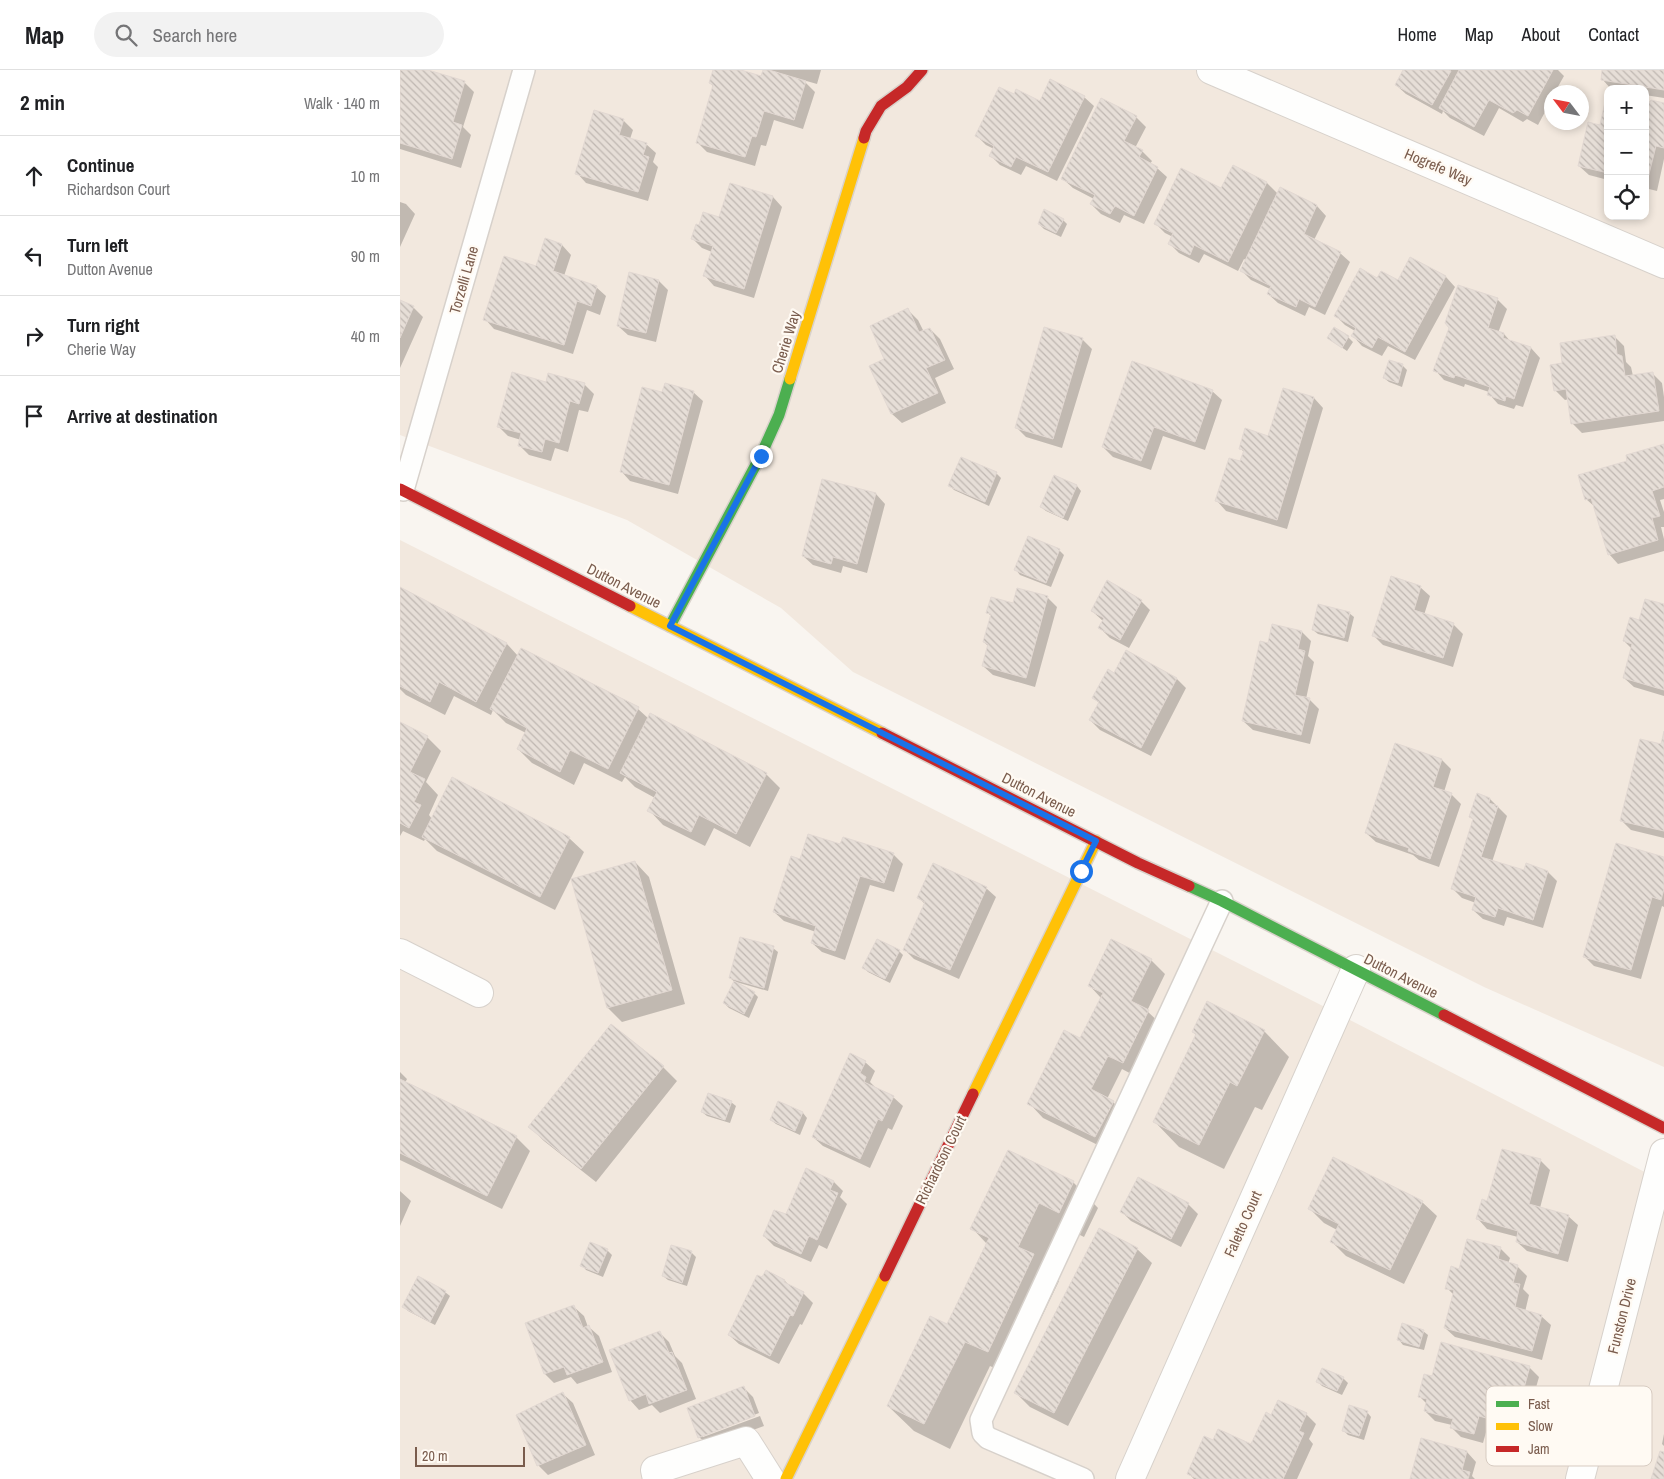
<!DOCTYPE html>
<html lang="en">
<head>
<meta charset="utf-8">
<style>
	:root { --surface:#fff; --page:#f2f2f2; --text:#202124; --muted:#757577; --line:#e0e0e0 }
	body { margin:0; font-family:"Archivo Narrow",sans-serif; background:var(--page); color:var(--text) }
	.controls { position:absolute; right:15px; top:15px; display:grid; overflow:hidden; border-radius:10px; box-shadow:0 2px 8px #0003 }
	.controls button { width:45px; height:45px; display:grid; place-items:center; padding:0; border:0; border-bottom:1px solid var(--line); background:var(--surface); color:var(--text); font:25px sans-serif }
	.compass { position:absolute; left:1144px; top:15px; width:45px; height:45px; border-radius:50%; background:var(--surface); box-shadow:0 2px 8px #0003; rotate:302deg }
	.scale { position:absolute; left:15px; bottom:12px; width:110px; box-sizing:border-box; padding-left:5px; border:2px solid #7a5c4d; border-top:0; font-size:14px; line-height:18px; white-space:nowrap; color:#7a5c4d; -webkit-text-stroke:4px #fffaf3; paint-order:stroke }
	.stop { position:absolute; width:15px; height:15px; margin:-11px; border:4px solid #1a73e8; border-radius:50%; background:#fff }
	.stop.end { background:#1a73e8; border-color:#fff; box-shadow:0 1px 5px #0008 }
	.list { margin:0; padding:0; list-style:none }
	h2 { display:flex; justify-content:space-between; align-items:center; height:65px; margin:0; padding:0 20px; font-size:21px }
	h2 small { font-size:16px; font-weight:400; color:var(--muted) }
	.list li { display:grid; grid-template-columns:32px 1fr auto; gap:15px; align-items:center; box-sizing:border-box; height:80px; padding:0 20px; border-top:1px solid var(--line) }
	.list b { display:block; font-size:19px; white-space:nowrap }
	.list p { margin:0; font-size:16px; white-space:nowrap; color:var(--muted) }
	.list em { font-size:16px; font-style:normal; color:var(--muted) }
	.icon { flex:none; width:28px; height:28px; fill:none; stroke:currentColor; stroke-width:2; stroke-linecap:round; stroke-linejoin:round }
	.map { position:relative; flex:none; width:1264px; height:1409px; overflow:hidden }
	header { display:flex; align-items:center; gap:30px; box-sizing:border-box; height:70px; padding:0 25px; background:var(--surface); border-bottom:1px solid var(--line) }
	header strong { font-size:24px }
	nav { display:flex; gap:28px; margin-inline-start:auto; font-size:18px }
	.search { width:350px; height:45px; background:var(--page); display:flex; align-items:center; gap:12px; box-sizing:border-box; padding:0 18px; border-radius:28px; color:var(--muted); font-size:19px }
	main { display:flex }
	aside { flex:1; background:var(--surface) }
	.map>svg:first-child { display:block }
</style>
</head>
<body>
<header>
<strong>Map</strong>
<div class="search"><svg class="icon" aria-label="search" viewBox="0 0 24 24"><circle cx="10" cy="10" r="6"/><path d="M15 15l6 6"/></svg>Search here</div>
<nav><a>Home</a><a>Map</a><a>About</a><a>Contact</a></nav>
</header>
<main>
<aside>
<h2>2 min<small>Walk · 140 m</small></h2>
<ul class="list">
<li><svg class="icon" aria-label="ahead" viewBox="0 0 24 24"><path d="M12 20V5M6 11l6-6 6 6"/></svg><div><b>Continue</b><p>Richardson Court</p></div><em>10 m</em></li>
<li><svg class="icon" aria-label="left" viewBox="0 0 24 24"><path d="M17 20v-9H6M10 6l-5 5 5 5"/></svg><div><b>Turn left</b><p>Dutton Avenue</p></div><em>90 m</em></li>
<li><svg class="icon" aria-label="right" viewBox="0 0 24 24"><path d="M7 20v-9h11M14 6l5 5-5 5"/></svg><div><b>Turn right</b><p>Cherie Way</p></div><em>40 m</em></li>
<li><svg class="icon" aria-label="arrive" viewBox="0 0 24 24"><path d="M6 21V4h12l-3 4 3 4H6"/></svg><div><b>Arrive at destination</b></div></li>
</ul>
</aside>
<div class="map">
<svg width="1264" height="1409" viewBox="0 0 1264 1409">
	<defs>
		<pattern id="building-back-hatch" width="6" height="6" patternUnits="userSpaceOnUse" patternTransform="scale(1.25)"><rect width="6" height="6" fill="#e6ded7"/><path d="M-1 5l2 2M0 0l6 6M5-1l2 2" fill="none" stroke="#bfb7b1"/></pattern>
	</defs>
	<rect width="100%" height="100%" fill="#f9f5f0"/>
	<path fill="#f2e8de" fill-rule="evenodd" d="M0 0H1264V997L1084 917 453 602 381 538 227 450 0 365ZM1208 19H1245V146H1208ZM1152 22H1182V52H1152Z
		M0 470 917 933 1264 1112V1409H0Z"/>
	<path fill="#0003" d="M0 0H24L64 12 74 22 63 57 71 65 61 98 0 79Z
		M314 0H337L361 7 364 0H421L417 14 403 10 415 22 403 59 374 50 366 76 361 75 355 96 307 82 297 72 314 17 310 13Z
		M1004 0H1158L1164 6 1155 22H1152V29L1138 55 1127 49 1123 52 1099 38 1084 66 1050 48 1043 41 1042 44 1006 24 996 15Z
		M1204 0H1264V28L1245 25V19H1211L1202 9Z
		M614 25 640 32 684 27 694 36 657 111 626 96 621 105 600 95 591 86 594 79 586 75 577 66Z
		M1208 25V110L1189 105 1179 96 1200 56Z
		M1245 33 1264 34V89L1257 121 1245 118Z
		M736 47 746 57 735 78 742 81 752 91 750 94 757 98 767 107 744 154 724 145 720 153 701 144 691 134 694 129 673 118 663 109Z
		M223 50 233 60 230 69 246 74 256 83 253 92 258 97 248 131 186 113 177 103Z
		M833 97 867 113 878 124 880 119 917 136 926 146 914 170 940 183 950 192 925 245 909 237 905 246 878 233 868 224 870 219 851 210 841 200 846 190 844 189 838 201 804 184 799 193 779 183 770 174 773 167 765 163 755 153 822 120Z
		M331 114 373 127 382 137 354 228 314 216 305 206 312 182 302 178 293 169 299 157 320 149Z
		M0 132 6 134 15 144 0 177Z
		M663 150 667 154 661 167 644 159 639 154Z
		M145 169 162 175 171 185 164 206 196 217 206 226 200 245 187 240 173 284 94 259 85 249 136 198Z
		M1011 188 1046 207 1055 217 1015 290 988 276 982 286 962 276 953 266 955 261 945 255 935 245 978 210 998 211Z
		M259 211 268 220 256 272 228 265 218 256Z
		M1097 229 1107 239 1098 263 1104 264 1111 272 1131 278 1140 288 1123 337 1116 335 1114 339 1098 334 1089 324V322L1065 314 1064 317 1044 310 1035 300Z
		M0 231 13 237 23 247 0 298Z
		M508 240 518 250 524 262 530 259 540 269 554 299 535 308 546 333 502 353 492 344 471 296 486 289Z
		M1214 266 1224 276 1226 292 1231 297 1233 306 1252 303 1262 313 1264 327V351L1182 363 1172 353 1169 329 1165 330 1155 320 1164 294Z
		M948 267 953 272 947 281 928 268Z
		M682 269 692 279 662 378 626 367 616 357Z
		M990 291 1003 296 1007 300 1002 317 989 312 984 308Z
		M147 313 184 314 194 324 188 342 179 340 168 382 155 378 151 391 129 385 119 375 121 370 108 366 99 357Z
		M884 319 914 328 923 338 887 459 826 441 817 431 841 393 844 382 840 378 869 367Z
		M812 321 822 330 805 380 763 366 751 400 713 387 703 377Z
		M293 322 303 331 278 424 230 411 221 401 263 323Z
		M1264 375V429L1260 430 1264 442V457H1261L1264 469V481L1218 494 1209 484 1195 437 1186 429 1228 392Z
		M561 389 597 404 601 408 589 436 554 420 550 416Z
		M655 407 677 416 681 421 668 451 646 441 641 437Z
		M476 424 485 434 467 503 443 496 441 503 413 495 403 486Z
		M659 480 664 485 651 517 620 505 616 500Z
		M1020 517 1030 526 1024 545 1053 554 1063 564 1053 597 983 575 973 565Z
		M0 518 107 574 118 586 238 639 249 649 366 704 380 718 350 777 314 758 305 776 263 755 249 740 255 728 235 717 225 707 222 712 184 693 174 715 132 693 118 679 126 663 106 653 93 640 91 645 54 626 45 645 6 625 0 619Z
		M618 519 648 528 657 537 635 617 593 605 583 596 588 576 584 572 592 547 588 543 614 535Z
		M741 531 750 540 729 578 710 568 700 558 703 551 692 541Z
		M1264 536V626L1234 617 1224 608 1232 579 1224 571 1240 551Z
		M949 543 954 547 948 572 918 564 913 560Z
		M902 562 911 571 908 586 914 592 906 629H909L919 639 910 674 853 660 843 651 869 575Z
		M715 604 777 609 786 618 751 686 700 660 690 650 699 633 694 628Z
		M0 654 27 667 41 681 26 712 38 725 29 745 32 749 169 768 184 782 155 840 37 781 25 769 24 771 3 761 0 766Z
		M1264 666V768L1231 760 1221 750 1262 676Z
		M1042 690 1051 699 1044 722 1051 724 1061 734 1039 797 1019 790 1013 785 976 772 966 763Z
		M1090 729 1107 746 1092 792 1125 802 1127 795 1148 802 1157 811 1143 858 1107 847 1104 856 1083 849 1073 840 1076 833 1062 828 1053 819 1074 750 1071 747Z
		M444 768 494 785 503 794 494 822 470 815 445 890 422 882 412 873 416 862 384 851 374 842 401 790 441 776Z
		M1264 788V837L1262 836 1241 909 1194 896 1184 886Z
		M235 792 249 807 285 934 222 952 208 938 172 810Z
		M586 818 596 827 559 909 514 889 505 880 525 834 519 828Z
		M373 878 378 882 368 921 336 912 354 923 358 927 349 948 329 938 324 933 335 912 330 908Z
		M499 881 503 885 490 913 468 902 464 898Z
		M751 890 765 904 747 941 763 956 737 1007 722 999 707 1029 713 1032 727 1046 710 1081 643 1048 629 1033 680 970 701 928 689 915Z
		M864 961 889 987 862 1040 855 1037 824 1099 779 1077 754 1051 797 966 793 962Z
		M465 992 475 1001 470 1012 475 1017 493 1027 503 1036 492 1060 488 1058 470 1098 423 1076 413 1067Z
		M263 997 277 1011 196 1112 144 1071 130 1057Z
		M0 1002 7 1009 5 1013 116 1067 130 1081 102 1139 0 1090Z
		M331 1032 336 1036 330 1053 307 1046 302 1042Z
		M378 1033 403 1043 407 1048 400 1065 376 1054 371 1050Z
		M1103 1080 1141 1091 1150 1100 1140 1138 1168 1146 1178 1155 1168 1192 1127 1181 1117 1172 1118 1167 1087 1159 1078 1149 1088 1132Z
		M434 1112 443 1121 440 1127 447 1134 427 1179 419 1175 411 1192 374 1176 364 1166 386 1146Z
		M673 1112 698 1138 684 1167 664 1157 645 1197 659 1211 613 1307 590 1296 550 1379 514 1361 488 1336 548 1256 587 1174 572 1158Z
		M0 1121 11 1131 0 1156Z
		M1022 1132 1037 1146 1004 1214 946 1186 932 1172 937 1160 924 1153 910 1139Z
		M788 1134 798 1144 781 1177 731 1151 722 1142Z
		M1100 1178 1110 1188 1108 1194 1117 1196 1127 1206 1123 1219 1129 1225 1125 1242 1141 1246 1151 1255 1142 1290 1055 1267 1045 1258 1054 1225 1047 1218Z
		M737 1179 752 1193 668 1356 630 1337 616 1323Z
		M207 1180 212 1185 203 1207 186 1200 182 1195Z
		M291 1182 296 1187 287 1216 268 1210 263 1206Z
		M363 1209 385 1211 392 1218 403 1223 413 1233 402 1255 400 1254 379 1294 339 1274 329 1265Z
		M45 1222 50 1226 35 1255 8 1241 4 1237Z
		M174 1237 184 1246 188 1257H189L199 1266 212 1302 177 1314 171 1307 154 1313 145 1304Z
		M1023 1261 1028 1265 1024 1280 1003 1275 999 1270Z
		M259 1262 269 1272 275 1286 282 1293 296 1329 260 1343 252 1335 239 1340 230 1330Z
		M1129 1297 1139 1307 1129 1342 1102 1334 1096 1356 1088 1355 1083 1373 1061 1367 1052 1358V1355L1035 1351 1025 1341 1027 1334 1019 1326 1033 1307Z
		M943 1308 948 1313 942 1325 922 1316 918 1312Z
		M343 1317 353 1327 359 1343 303 1365V1367L360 1346 364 1356 309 1376 299 1367Z
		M163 1324 173 1333 195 1385 148 1405 138 1395Z
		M967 1342 971 1347 964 1370 948 1365 943 1360Z
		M906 1344 916 1354 909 1369 913 1374 897 1409H794L789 1404 813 1372 851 1376 872 1347Z
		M1264 1364V1376L1262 1374Z
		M1022 1370 1067 1382 1076 1392 1072 1406 1075 1409H1011Z"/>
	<path fill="url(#building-back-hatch)" stroke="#e2d8d2" d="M0 0H28L65 11 53 52 62 55 52 89 0 73Z
		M313 0H341L361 6 363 0H369L406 11 394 50 364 41 356 67 352 66 345 87 296 73 313 15 309 13Z
		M1003 0H1049L1051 1 1032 35 995 15Z
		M1059 0H1153L1128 46 1117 40 1113 43 1089 30 1074 57 1039 38Z
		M1202 0H1264V20L1201 10Z
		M650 9 685 26 648 102 616 87 611 97 589 86 594 76 575 66 599 17 614 24 616 19 640 31Z
		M1207 23H1208V103L1178 96 1188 52 1200 55Z
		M701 28 737 46 724 71 743 80 739 87 758 97 734 146 715 136 710 144 690 134 695 125 661 109Z
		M1251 30 1264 33V78L1256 76 1247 112H1245V31L1250 32Z
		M194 40 224 49 219 65 247 73 243 85 249 87 238 122 175 104Z
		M833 95 867 112 828 192 794 175 790 185 768 174 773 163 754 154 781 98 821 118Z
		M330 113 373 126 344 219 303 206 313 176 291 169 296 154 299 155 303 142 319 147Z
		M880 117 917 135 904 164 941 182 915 237 899 229 896 237 867 224 871 216 840 201Z
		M644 139 664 149 656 163 638 154Z
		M145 168 162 174 153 201 197 216 191 236 177 231 164 275 83 250 104 186 136 196Z
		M1010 187 1046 206 1005 282 978 267 972 278 951 266 956 258 934 246 960 198 977 208 981 201 998 210Z
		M229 202 259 210 246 263 217 256Z
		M1058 215 1098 228 1088 258 1104 263 1103 268 1131 277 1114 329 1106 326 1105 331 1087 325 1090 317 1055 305 1054 308 1033 301 1049 258 1045 253Z
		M0 230 14 236 0 268Z
		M508 238 519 262 530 258 545 290 526 298 538 323 491 344 469 296 484 289 470 256Z
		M644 257 683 268 653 369 615 358Z
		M934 257 949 266 942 278 927 268Z
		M1215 265 1217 284 1222 286 1225 306 1253 302 1259 341 1171 354 1166 319 1154 321 1150 295 1162 293 1160 273Z
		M989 290 1003 294 998 313 983 308Z
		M732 291 813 320 795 372 754 357 741 391 702 377Z
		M112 302 146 312 148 303 185 313 179 334 170 331 159 373 145 369 142 382 118 376 121 363 97 357Z
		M265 313 294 321 269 415 220 402 242 317 262 322Z
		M883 318 914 327 877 450 815 431 829 388 840 391 844 380 839 379 845 358 868 366Z
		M1264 374V417L1252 421 1260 446 1252 448 1258 470 1208 485 1191 428 1185 430 1178 405 1227 391 1226 385Z
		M561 387 597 402 585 432 548 416Z
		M654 405 677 415 663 448 640 437Z
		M422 409 476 423 457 494 433 487 431 494 402 486Z
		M628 466 660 479 646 513 614 500Z
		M991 506 1021 516 1014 540 1054 553 1043 588 972 566Z
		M707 510 742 530 720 570 698 558 704 548 691 541Z
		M0 517 107 573 76 632 39 612 30 632 0 616Z
		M617 518 648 526 626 608 582 596 588 574 583 572 591 544 586 543 591 527 613 533Z
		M1245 529 1264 534V620L1223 608 1232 574 1223 571 1230 547 1239 550Z
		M918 534 950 542 944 568 912 560Z
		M872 554 902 561 898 579 905 581 895 625 910 628 901 665 842 651 860 571 868 573Z
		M121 578 239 637 208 699 170 680 160 702 117 679 127 658 90 639Z
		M726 580 777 608 741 678 689 650 699 632 692 628 708 599 714 603Z
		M250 643 367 703 336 764 299 745 291 762 247 741 257 722 220 703Z
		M0 652 28 666 10 702 25 709 14 732 21 735 9 758 0 753Z
		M1264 661V761L1220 751 1240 669 1261 674Z
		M995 673 1042 689 1033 717 1052 723 1030 789 1008 781 1009 778 965 763Z
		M52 707 170 767 140 827 22 767Z
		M1077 723 1090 728 1089 733 1098 736 1081 787 1124 800 1126 793 1148 801 1133 850 1098 838 1095 847 1072 840 1076 827 1051 819 1073 749 1069 747Z
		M408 764 440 774 443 767 494 783 484 813 460 806 435 881 411 873 416 856 373 842 391 786 400 789Z
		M1216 773 1264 787V819L1261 830 1252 827 1231 900 1183 887Z
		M235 791 272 920 207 938 171 809Z
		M533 793 587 817 550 900 503 880 525 832 517 828Z
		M340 867 374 876 364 918 329 908Z
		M477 869 500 880 485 909 462 898Z
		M711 869 752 889 731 931 749 940 723 993 708 986 691 1019 714 1031 695 1067 627 1034 664 960 680 968 703 923 688 916Z
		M334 911 355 922 344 944 323 933Z
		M807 931 865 960 837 1016 830 1012 799 1075 753 1052 796 964 792 962Z
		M211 954 264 996 181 1099 128 1057Z
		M450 983 466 991 460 1003 466 1007 464 1012 494 1026 482 1051 478 1049 460 1089 412 1067Z
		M0 1009 117 1066 87 1126 0 1083Z
		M308 1023 332 1031 325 1050 301 1042Z
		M378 1031 403 1042 395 1061 370 1050Z
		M1102 1079 1141 1089 1129 1134 1169 1145 1158 1184 1116 1172 1118 1161 1076 1149 1082 1129 1087 1131Z
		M608 1080 674 1111 659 1143 639 1133 618 1177 634 1184 588 1282 565 1272 524 1354 487 1336 530 1246 547 1254 589 1168 570 1159Z
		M933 1087 1023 1131 990 1200 930 1172 939 1154 908 1139Z
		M406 1098 434 1111 430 1120 438 1123 417 1170 409 1166 401 1184 363 1166 374 1140 386 1144Z
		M738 1107 789 1133 771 1169 720 1142Z
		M699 1158 738 1178 654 1343 614 1323Z
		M1067 1169 1101 1177 1098 1189 1118 1195 1113 1213 1120 1214 1115 1237 1142 1245 1132 1281 1044 1258 1054 1220 1045 1219 1051 1196 1059 1199Z
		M190 1172 208 1179 198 1203 180 1196Z
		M271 1175 292 1181 282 1213 262 1206Z
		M366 1200 385 1210 384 1212 404 1222 393 1246 390 1245 370 1286 328 1265 357 1205 362 1207Z
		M18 1206 46 1221 30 1252 2 1237Z
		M174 1235 183 1258 189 1255 203 1292 167 1305 164 1297 144 1304 125 1253Z
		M1002 1253 1024 1260 1019 1277 997 1270Z
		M260 1261 269 1283 272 1282 287 1320 249 1334 246 1324 229 1331 209 1280Z
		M1041 1272 1130 1296 1120 1333 1092 1325 1086 1348 1079 1346 1074 1364 1050 1358 1053 1349 1024 1341 1027 1329 1018 1327 1024 1304 1032 1306Z
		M922 1298 944 1307 937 1321 916 1312Z
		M344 1316 355 1346 298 1368 287 1338Z
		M163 1322 186 1375 137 1396 116 1345Z
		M878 1330 907 1343 899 1361 904 1363 883 1409H798L787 1404 804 1366 813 1370 818 1359 851 1374 866 1342 871 1345Z
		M949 1335 968 1341 959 1366 942 1361Z
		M1021 1368 1067 1381 1062 1400 1070 1402 1068 1409H1010Z
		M1260 1381 1264 1382V1409H1251Z"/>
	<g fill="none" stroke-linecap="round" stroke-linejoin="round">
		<g stroke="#d7d1cb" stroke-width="24">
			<path id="lane" d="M3 420 124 0
				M683 1409 588 1368 583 1363 581 1350 822 831"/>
		</g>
		<g stroke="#d7d1cb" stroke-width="30">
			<path id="street" d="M811 0 1264 194
				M0 883 79 923
				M257 1409 255 1400 346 1371 370 1409
				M730 1409 956 899
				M1180 1409 1264 1083"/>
		</g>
		<g stroke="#d9d2cb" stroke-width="14">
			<path id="fast" d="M270 556 361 385 379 345 390 309
				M789 816 822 831 1044 945"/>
		</g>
		<g stroke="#d9d2cb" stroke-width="14">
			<path id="slow" d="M390 309 464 68
				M230 536 482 663
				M573 1024 696 771
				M386 1409 485 1206"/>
		</g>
		<g stroke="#d9d2cb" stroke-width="14">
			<path id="jam" d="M464 68 466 61 481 36 507 17 522 0
				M0 419 230 536
				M482 663 738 793 789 816
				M1044 945 1264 1058
				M485 1206 573 1024"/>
		</g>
		<use href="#lane" stroke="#fefefd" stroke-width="21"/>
		<use href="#street" stroke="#fefefd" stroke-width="28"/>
		<use href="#fast" stroke="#4caf50" stroke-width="11"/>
		<use href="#slow" stroke="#ffc107" stroke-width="11"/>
		<use href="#jam" stroke="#c62828" stroke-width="11"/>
	</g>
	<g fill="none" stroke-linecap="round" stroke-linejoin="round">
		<path stroke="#1a73e8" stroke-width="6" d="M361 386 270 556 696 771 681 801"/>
	</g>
	<g text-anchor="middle" stroke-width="4.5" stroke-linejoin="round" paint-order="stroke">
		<g font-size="15" fill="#7a5c4d" stroke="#fffaf3">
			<text transform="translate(1038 97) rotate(23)" y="5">Hogrefe Way</text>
			<text transform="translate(64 210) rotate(-74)" y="5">Torzelli Lane</text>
			<text transform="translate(386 272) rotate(-73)" y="5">Cherie Way</text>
			<text transform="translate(224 516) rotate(27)" y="5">Dutton Avenue</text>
			<text transform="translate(639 725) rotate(27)" y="5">Dutton Avenue</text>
			<text transform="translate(1001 906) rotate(27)" y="5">Dutton Avenue</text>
			<text transform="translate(541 1090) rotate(-64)" y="5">Richardson Court</text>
			<text transform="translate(843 1154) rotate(-66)" y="5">Faletto Court</text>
			<text transform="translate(1222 1246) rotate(-76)" y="5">Funston Drive</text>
		</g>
	</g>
	<rect x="1086" y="1316" width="166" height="80" rx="8" fill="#fffaf3" stroke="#d7cbc1" stroke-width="1"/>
	<rect x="1096" y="1331" width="23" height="6" fill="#4caf50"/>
	<rect x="1096" y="1353" width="23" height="7" fill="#ffc107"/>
	<rect x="1096" y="1376" width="23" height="6" fill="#c62828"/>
	<g font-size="14" fill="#7a5c4d">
		<text x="1128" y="1339">Fast</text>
		<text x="1128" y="1361">Slow</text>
		<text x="1128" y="1384">Jam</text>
	</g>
</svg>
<div class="controls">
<button>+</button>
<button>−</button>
<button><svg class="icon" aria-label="locate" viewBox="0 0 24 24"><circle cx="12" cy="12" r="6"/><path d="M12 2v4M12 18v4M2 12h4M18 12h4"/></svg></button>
</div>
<svg class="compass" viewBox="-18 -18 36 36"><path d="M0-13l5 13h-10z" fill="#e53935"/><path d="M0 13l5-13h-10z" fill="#757577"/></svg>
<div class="scale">20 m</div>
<div class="stop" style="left:681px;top:801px"></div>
<div class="stop end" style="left:361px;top:386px"></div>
</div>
</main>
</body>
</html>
